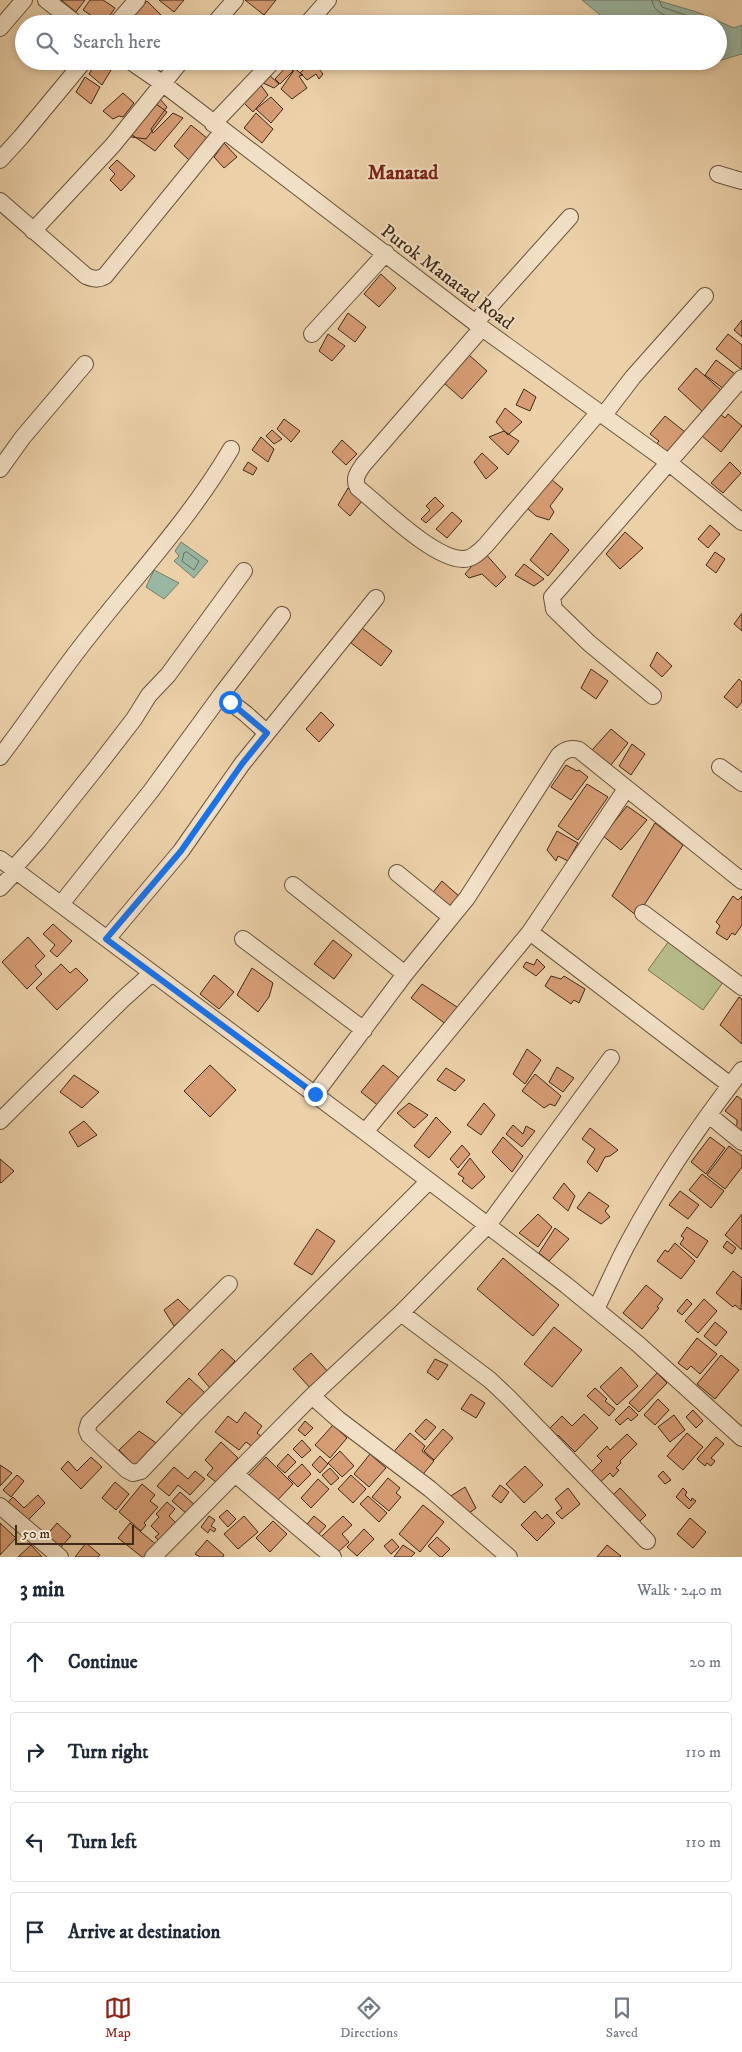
<!DOCTYPE html>
<html lang="en">
<head>
<meta charset="utf-8">
<style>
	:root { --surface:#fff; --page:#f2f2f3; --text:#1f2937; --muted:#747a83; --line:#e0e1e3; --accent:#8f2418 }
	body { margin:0; font-family:"IM FELL DW Pica",serif; background:var(--page); color:var(--text) }
	.scale { position:absolute; left:15px; bottom:12px; width:119px; box-sizing:border-box; padding-left:5px; border:2px solid #3f2918; border-top:0; font-size:14px; line-height:18px; white-space:nowrap; color:#3f2918; -webkit-text-stroke:4px #f2e0c6; paint-order:stroke }
	.stop { position:absolute; width:15px; height:15px; margin:-11px; border:4px solid #1a73e8; border-radius:50%; background:#fff }
	.stop.end { background:#1a73e8; border-color:#fff; box-shadow:0 1px 5px #0008 }
	.list { margin:0; padding:0; list-style:none }
	h2 { display:flex; justify-content:space-between; align-items:center; height:65px; margin:0; padding:0 20px; font-size:21px }
	h2 small { font-size:16px; font-weight:400; color:var(--muted) }
	.list li { display:grid; grid-template-columns:32px 1fr auto; gap:15px; align-items:center; box-sizing:border-box; height:80px; margin:0 10px 10px; padding:0 10px; border:1px solid var(--line); border-radius:5px }
	.list b { display:block; font-size:19px; white-space:nowrap }
	.list em { font-size:16px; font-style:normal; color:var(--muted) }
	.icon { flex:none; width:28px; height:28px; fill:none; stroke:currentColor; stroke-width:2; stroke-linecap:round; stroke-linejoin:round }
	.map { position:relative; flex:none; width:742px; height:1557px; overflow:hidden }
	.search { position:absolute; background:var(--surface); box-shadow:0 2px 8px #0003; left:15px; right:15px; top:15px; height:55px; display:flex; align-items:center; gap:12px; box-sizing:border-box; padding:0 18px; border-radius:28px; color:var(--muted); font-size:19px }
	.sheet { height:425px; background:var(--surface) }
	nav { display:flex; justify-content:space-around; align-items:center; box-sizing:border-box; height:70px; border-top:1px solid var(--line); background:var(--surface); font-size:14px; color:var(--muted) }
	nav a { display:grid; justify-items:center; gap:2px }
	nav .on { color:var(--accent) }
	.map>svg:first-child { display:block }
</style>
</head>
<body>
<div class="map">
<svg width="742" height="1557" viewBox="0 0 742 1557">
	<rect width="100%" height="100%" fill="#ebd0a8"/>
	<filter id="stains"><feTurbulence type="fractalNoise" baseFrequency=".004" numOctaves="4"/><feColorMatrix values="0 0 0 0 .2 0 0 0 0 .09 0 0 0 0 .02 0 0 0 .5 -.17"/></filter>
	<radialGradient id="worn" r=".72"><stop offset=".6" stop-color="#630" stop-opacity="0"/><stop offset="1" stop-color="#630" stop-opacity=".3"/></radialGradient>
	<path fill="#b6bb89" stroke="#7a7250" d="M669 941 724 981 703 1010 648 970Z"/>
	<path fill="#99b7a3" stroke="#757e6b" d="M582 0H656L697 12 734 28 742 25V54L718 61V24H611Z
		M181 542 208 561 194 578 174 561 179 556 175 551Z
		M154 570 179 583 164 599 146 587Z"/>
	<g fill="none" stroke-linecap="round" stroke-linejoin="round">
		<path stroke="#6c705e" stroke-width="1" d="M652 0C653 18 682 19 696 24
			M659 0 662 7 712 24
			M187 552 199 561 194 570 182 561 184 553Z"/>
	</g>
	<path fill="#d69c74" stroke="#3f2918" d="M61 0H85L76 12Z
		M90 0H103L115 8 104 24 83 10Z
		M159 0H184L174 12Z
		M245 0H276L264 15Z
		M147 1 161 15 153 24H128L127 23Z
		M97 61 111 70 102 85 89 74Z
		M144 61H165L155 69Z
		M313 61 323 74 319 79 316 74 307 80 300 73Z
		M287 66 293 71 280 84 275 79Z
		M295 69 303 75 299 76 307 88 292 99 281 89Z
		M268 74 279 84 274 88 263 83Z
		M85 77 100 87 91 104 76 92Z
		M257 80 268 95 253 112 240 99Z
		M123 93 134 103 123 117 119 116 113 119 103 111Z
		M158 97 167 107 151 129 153 133 173 113 183 118 155 151 128 132Z
		M271 97 283 109 271 123 256 109Z
		M152 101 167 112 146 139 124 136Z
		M256 113 273 129 262 143 244 128Z
		M191 125 208 139 189 160 174 146Z
		M224 143 237 157 224 168 214 157Z
		M117 160 135 176 121 191 110 180 115 174 109 168Z
		M381 274 396 288 379 307 364 294Z
		M348 313 366 327 355 342 338 329Z
		M742 320V337L734 330Z
		M328 334 345 346 332 361 319 351Z
		M728 334 742 345V370L716 349Z
		M469 355 487 371 462 399 444 383Z
		M716 360 735 374 724 389 705 375Z
		M696 368 722 391 703 412 678 389Z
		M524 389 536 397 530 411 516 405Z
		M505 408 522 422 508 435 496 422Z
		M720 414 725 418 728 414 742 426 721 452 702 436Z
		M665 416 685 432 666 457 653 448 659 441 650 434Z
		M284 419 300 431 291 442 277 429Z
		M272 430 282 439 274 444 266 436Z
		M504 431 519 441 508 455 489 437Z
		M261 437 274 449 268 462 252 450Z
		M342 440 357 454 346 465 332 452Z
		M482 453 498 468 486 479 474 462Z
		M248 462 257 468 253 475 243 470Z
		M730 462 741 473 723 493 711 483Z
		M552 480 563 489 550 506 554 512 549 520 536 516 527 508Z
		M348 488 362 501 350 516 338 505Z
		M435 497 444 506 426 523 421 519 430 510 426 506Z
		M452 512 462 521 447 538 436 529Z
		M710 525 720 534 708 548 698 539Z
		M625 532 643 548 620 569 606 554Z
		M551 533 569 550 548 576 530 560Z
		M484 552 506 577 496 587 482 574 469 578 465 574Z
		M715 552 725 559 716 573 706 565Z
		M524 564 544 579 534 586 515 575Z
		M742 613V631L734 624Z
		M362 628 392 651 381 666 351 643Z
		M657 652 672 666 662 677 650 666Z
		M591 669 608 681 596 699 581 688Z
		M739 679 742 682V702L737 708 724 697Z
		M321 712 334 725 319 742 306 729Z
		M611 729 628 743 611 765 592 750Z
		M632 744 645 754 631 775 619 766Z
		M566 765 577 771 579 770 588 777 571 800 551 787Z
		M587 784 608 797 578 840 558 826Z
		M627 806 647 820 621 850 603 836Z
		M655 823 683 845 637 916 612 896Z
		M557 831 578 843 568 861 558 856 556 861 547 850Z
		M442 881 460 897 450 911 430 896Z
		M733 896 738 900 742 896V925L735 935 732 933 727 940 716 933 720 926 716 922Z
		M53 924 72 941 57 957 50 951 55 945 43 934Z
		M28 937 45 956 35 966 42 974 27 989 2 962Z
		M333 940 352 955 334 979 314 964Z
		M537 959 545 967 536 976 523 967 526 962 534 965Z
		M61 964 70 973 76 968 88 980 57 1010 36 988Z
		M252 968 273 983 269 997 258 1012 237 995Z
		M214 975 234 992 219 1009 200 994Z
		M551 976 561 979 564 976 585 989 579 1003 574 1000 571 1004 545 986Z
		M422 984 460 1009 447 1025 411 998Z
		M739 997 742 999V1044L720 1025Z
		M527 1049 541 1060 525 1084 513 1074Z
		M210 1065 236 1090 210 1117 184 1091Z
		M383 1065 402 1080 380 1107 361 1092Z
		M557 1067 574 1078 563 1092 549 1082Z
		M446 1068 465 1080 455 1091 437 1080Z
		M535 1074 561 1096 555 1106 550 1104 544 1108 522 1091Z
		M74 1075 99 1092 82 1108 60 1092Z
		M737 1096 742 1100V1134L734 1128 737 1124V1120L725 1111Z
		M409 1103 428 1115 414 1128 397 1113Z
		M484 1103 495 1115 481 1135 467 1125Z
		M436 1117 451 1132 429 1158 414 1146Z
		M84 1121 97 1135 78 1147 69 1132Z
		M513 1125 523 1134 526 1126 535 1131 522 1147 506 1134Z
		M590 1128 618 1150 610 1156 605 1157 597 1172 587 1162 595 1149 582 1139Z
		M503 1137 523 1156 512 1172 492 1152Z
		M710 1137 725 1148 706 1174 691 1162Z
		M462 1145 470 1154 458 1168 450 1159Z
		M729 1146 742 1156V1167L725 1189 707 1175Z
		M470 1158 485 1177 472 1189 462 1181 464 1178 458 1174Z
		M0 1159 14 1171 1 1183 0 1182Z
		M702 1174 724 1191 711 1208 689 1190Z
		M564 1183 575 1196 568 1211 553 1198Z
		M680 1191 699 1205 688 1219 669 1205Z
		M589 1192 609 1206 605 1211 610 1217 601 1224 577 1208Z
		M538 1214 552 1227 538 1247 519 1233Z
		M742 1214V1250L725 1235Z
		M687 1227 708 1241 697 1258 680 1244 684 1238 681 1236Z
		M555 1228 569 1239 549 1261 539 1253Z
		M317 1229 335 1241 312 1275 294 1264Z
		M727 1241 736 1248 732 1254 723 1247Z
		M675 1243 695 1261 681 1279 657 1261 665 1250 668 1252Z
		M503 1258 559 1305 533 1336 477 1289Z
		M733 1271 742 1278 741 1310 735 1305 733 1307 716 1293Z
		M646 1285 663 1299 657 1307 659 1308 642 1329 623 1313Z
		M178 1299 191 1312 174 1326 164 1310Z
		M687 1299 692 1304 682 1315 677 1311Z
		M704 1299 717 1311 698 1333 685 1321Z
		M715 1322 727 1332 716 1346 704 1336Z
		M554 1327 582 1350 552 1387 524 1364Z
		M697 1338 717 1354 700 1374 691 1366 687 1370 678 1363Z
		M222 1349 235 1361 210 1388 198 1374Z
		M311 1353 330 1374 312 1390 293 1369Z
		M721 1355 739 1370 715 1399 697 1384Z
		M435 1359 448 1365 438 1380 427 1372Z
		M621 1367 638 1386 617 1405 600 1387Z
		M657 1373 667 1383 639 1412 629 1403Z
		M189 1378 206 1394 184 1416 166 1402Z
		M595 1388 607 1399 605 1401 615 1409 609 1416 587 1396Z
		M471 1394 485 1403 476 1418 461 1409Z
		M658 1399 669 1410 655 1425 644 1415Z
		M629 1406 638 1415 631 1421 628 1418 620 1425 615 1420Z
		M693 1410 703 1421 696 1428 686 1417Z
		M245 1412 262 1426 257 1433 262 1437 254 1448 246 1442 239 1450 215 1432 228 1416 237 1423Z
		M584 1414 598 1428 575 1452 558 1435 552 1441 545 1433 562 1416 572 1426Z
		M674 1415 685 1430 670 1442 658 1427Z
		M426 1419 436 1427 425 1440 415 1431Z
		M305 1421 313 1428 305 1436 298 1430Z
		M333 1425 347 1438 330 1458 315 1445Z
		M443 1429 453 1438 434 1460 424 1451Z
		M139 1431 159 1445 135 1466 119 1450Z
		M410 1433 425 1446 422 1451 434 1461 419 1479 391 1455Z
		M687 1433 703 1447 683 1470 667 1456Z
		M627 1434 637 1444 620 1461 621 1463 616 1468 619 1470 613 1477 610 1473 596 1486 587 1476 602 1461 597 1456 607 1446 610 1450Z
		M716 1437 724 1444 711 1458 715 1461 711 1466 707 1463 705 1466 697 1459Z
		M302 1440 311 1450 302 1458 293 1449Z
		M221 1442 238 1458 216 1482 207 1475 213 1468 205 1460Z
		M340 1451 354 1466 342 1477 328 1463Z
		M288 1454 296 1462 285 1473 277 1466Z
		M370 1454 386 1468 369 1487 354 1474Z
		M320 1456 328 1464 320 1473 312 1465Z
		M91 1457 102 1467 81 1489 61 1469 68 1461 77 1471Z
		M266 1457 293 1484 273 1505 246 1478Z
		M302 1464 311 1474 298 1487 288 1477Z
		M0 1465 12 1473 0 1486Z
		M525 1466 543 1485 524 1503 506 1484Z
		M174 1467 188 1479 195 1471 205 1479 190 1495 178 1485 169 1496 157 1486Z
		M330 1468 339 1478 331 1485 322 1475Z
		M663 1471 671 1480 665 1484 658 1476Z
		M17 1475 24 1481 11 1497 3 1490Z
		M351 1475 366 1489 353 1503 338 1489Z
		M388 1478 400 1488 396 1493 401 1497 389 1511 372 1497Z
		M318 1479 329 1489 311 1508 301 1498Z
		M115 1482 129 1494 116 1510 102 1498Z
		M142 1484 155 1495 150 1501 158 1507 144 1523 146 1525 141 1531 119 1512Z
		M500 1485 509 1492 501 1503 492 1496Z
		M465 1487 476 1508 464 1517 446 1499Z
		M568 1488 580 1504 562 1519 556 1513 562 1508 555 1499Z
		M620 1488 646 1515 637 1524 610 1498Z
		M683 1488 687 1492 685 1495 691 1501 692 1498 696 1501 689 1509 676 1497Z
		M180 1492 195 1505 187 1514 172 1501Z
		M38 1495 45 1503 21 1527 2 1508 13 1497 24 1508Z
		M368 1496 387 1513 379 1522 360 1504Z
		M167 1502 175 1509 169 1516 178 1525 163 1544 155 1537 159 1534 151 1526 159 1517 156 1514Z
		M423 1505 444 1522 420 1552 399 1534Z
		M227 1510 236 1519 228 1527 219 1517Z
		M535 1511 542 1519 547 1514 555 1523 537 1541 521 1525Z
		M209 1516 215 1520 211 1526 216 1529 214 1532 210 1529 208 1533 201 1527Z
		M244 1516 258 1532 238 1549 224 1534Z
		M314 1516 326 1526 318 1535 302 1530Z
		M343 1516 352 1525 342 1534 349 1542 336 1554 321 1537Z
		M690 1518 706 1532 693 1548 677 1534Z
		M273 1521 287 1534 270 1552 256 1538Z
		M0 1523 16 1538 0 1555Z
		M57 1523 71 1536 60 1548 46 1536Z
		M130 1523 158 1546 149 1557H142L118 1538Z
		M364 1529 374 1539 357 1556 347 1547Z
		M437 1537 450 1549 442 1557H440L428 1546Z
		M392 1539 399 1547 391 1554 384 1546Z
		M207 1540 224 1555 223 1557H200L195 1554Z
		M86 1543 100 1555 98 1557H75Z
		M31 1545 42 1557H18Z
		M403 1545 415 1553 411 1557H394Z
		M607 1545 621 1556 620 1557H597Z"/>
	<g fill="none" stroke-linecap="round" stroke-linejoin="round">
		<g stroke="#6a533c" stroke-width="18">
			<path id="minor" d="M46 0 77 24
				M116 24 137 0
				M214 24 235 0
				M307 24 328 0
				M0 28 24 0
				M130 61 162 83 482 328 668 462 742 522
				M213 124 273 61
				M0 160 21 137 84 61
				M718 174 742 181
				M0 201 86 276C93 279 98 280 105 276L223 131
				M33 231 113 145 181 61
				M475 323 570 217
				M482 328 363 465C358 473 353 478 358 488 382 507 434 560 464 559 473 559 480 551 486 545L599 412
				M312 334 386 253
				M603 416 633 377 705 296
				M0 469 23 437 85 364
				M221 695 282 615
				M653 696 589 643 554 609 552 597 742 378
				M0 757C29 719 56 678 86 640 135 577 190 519 231 449
				M720 767 742 783
				M626 789 530 932 730 1085
				M0 859 365 1132 566 1285 638 1344 742 1438
				M13 869 38 841 97 767 134 719 149 695 168 675 244 571
				M397 873 451 917
				M293 885 405 974
				M0 888 16 871
				M61 904 151 791 221 695 246 714 267 733
				M643 913 742 987
				M107 939 181 851 242 764 376 598
				M243 939 364 1030
				M315 1094 405 974 467 898 559 755C566 749 571 748 579 750L742 881
				M709 1115 742 1142
				M0 1121 122 1000 152 973
				M365 1132 530 932
				M229 1284 89 1423 87 1430 89 1435 127 1470 133 1473 141 1471 196 1413 429 1181
				M596 1309C607 1287 616 1265 628 1243 660 1183 700 1124 742 1070
				M401 1313 490 1380 509 1398 647 1541
				M312 1396 338 1419 430 1489 509 1557
				M235 1474 333 1557
				M0 1506 60 1557
				M153 1557 312 1396 401 1313 488 1225 611 1058"/>
		</g>
		<use href="#minor" stroke="#f2e0c6" stroke-width="16"/>
	</g>
	<g fill="none" stroke-linecap="round" stroke-linejoin="round">
		<path stroke="#1a73e8" stroke-width="6" d="M230 702 267 733 242 764 181 851 106 939 315 1094"/>
	</g>
	<g text-anchor="middle" stroke-width="4" stroke-linejoin="round" paint-order="stroke">
		<g font-size="19" fill="#3f2918" stroke="#f2e0c6">
			<text transform="translate(448 276) rotate(37)" y="7">Purok Manatad Road</text>
		</g>
		<g font-size="20" font-weight="bold" fill="#7a1f14" stroke="#f2e0c6">
			<text x="403" y="179">Manatad</text>
		</g>
	</g>
	<rect width="100%" height="100%" filter="url(#stains)"/>
	<rect width="100%" height="100%" fill="url(#worn)"/>
</svg>
<div class="scale">50 m</div>
<div class="stop" style="left:230px;top:702px"></div>
<div class="stop end" style="left:315px;top:1094px"></div>
<div class="search"><svg class="icon" aria-label="search" viewBox="0 0 24 24"><circle cx="10" cy="10" r="6"/><path d="M15 15l6 6"/></svg>Search here</div>
</div>
<section class="sheet">
<h2>3 min<small>Walk · 240 m</small></h2>
<ul class="list">
<li><svg class="icon" aria-label="ahead" viewBox="0 0 24 24"><path d="M12 20V5M6 11l6-6 6 6"/></svg><div><b>Continue</b></div><em>20 m</em></li>
<li><svg class="icon" aria-label="right" viewBox="0 0 24 24"><path d="M7 20v-9h11M14 6l5 5-5 5"/></svg><div><b>Turn right</b></div><em>110 m</em></li>
<li><svg class="icon" aria-label="left" viewBox="0 0 24 24"><path d="M17 20v-9H6M10 6l-5 5 5 5"/></svg><div><b>Turn left</b></div><em>110 m</em></li>
<li><svg class="icon" aria-label="arrive" viewBox="0 0 24 24"><path d="M6 21V4h12l-3 4 3 4H6"/></svg><div><b>Arrive at destination</b></div></li>
</ul>
</section>
<nav>
<a class="on"><svg class="icon" aria-label="map" viewBox="0 0 24 24"><path d="M3 6l6-2 6 2 6-2v14l-6 2-6-2-6 2zM9 4v14M15 6v14"/></svg>Map</a>
<a><svg class="icon" aria-label="directions" viewBox="0 0 24 24"><path d="M12 3l9 9-9 9-9-9zM9 14v-3h6M13 9l2 2-2 2"/></svg>Directions</a>
<a><svg class="icon" aria-label="saved" viewBox="0 0 24 24"><path d="M7 4h10v16l-5-4-5 4z"/></svg>Saved</a>
</nav>
</body>
</html>
